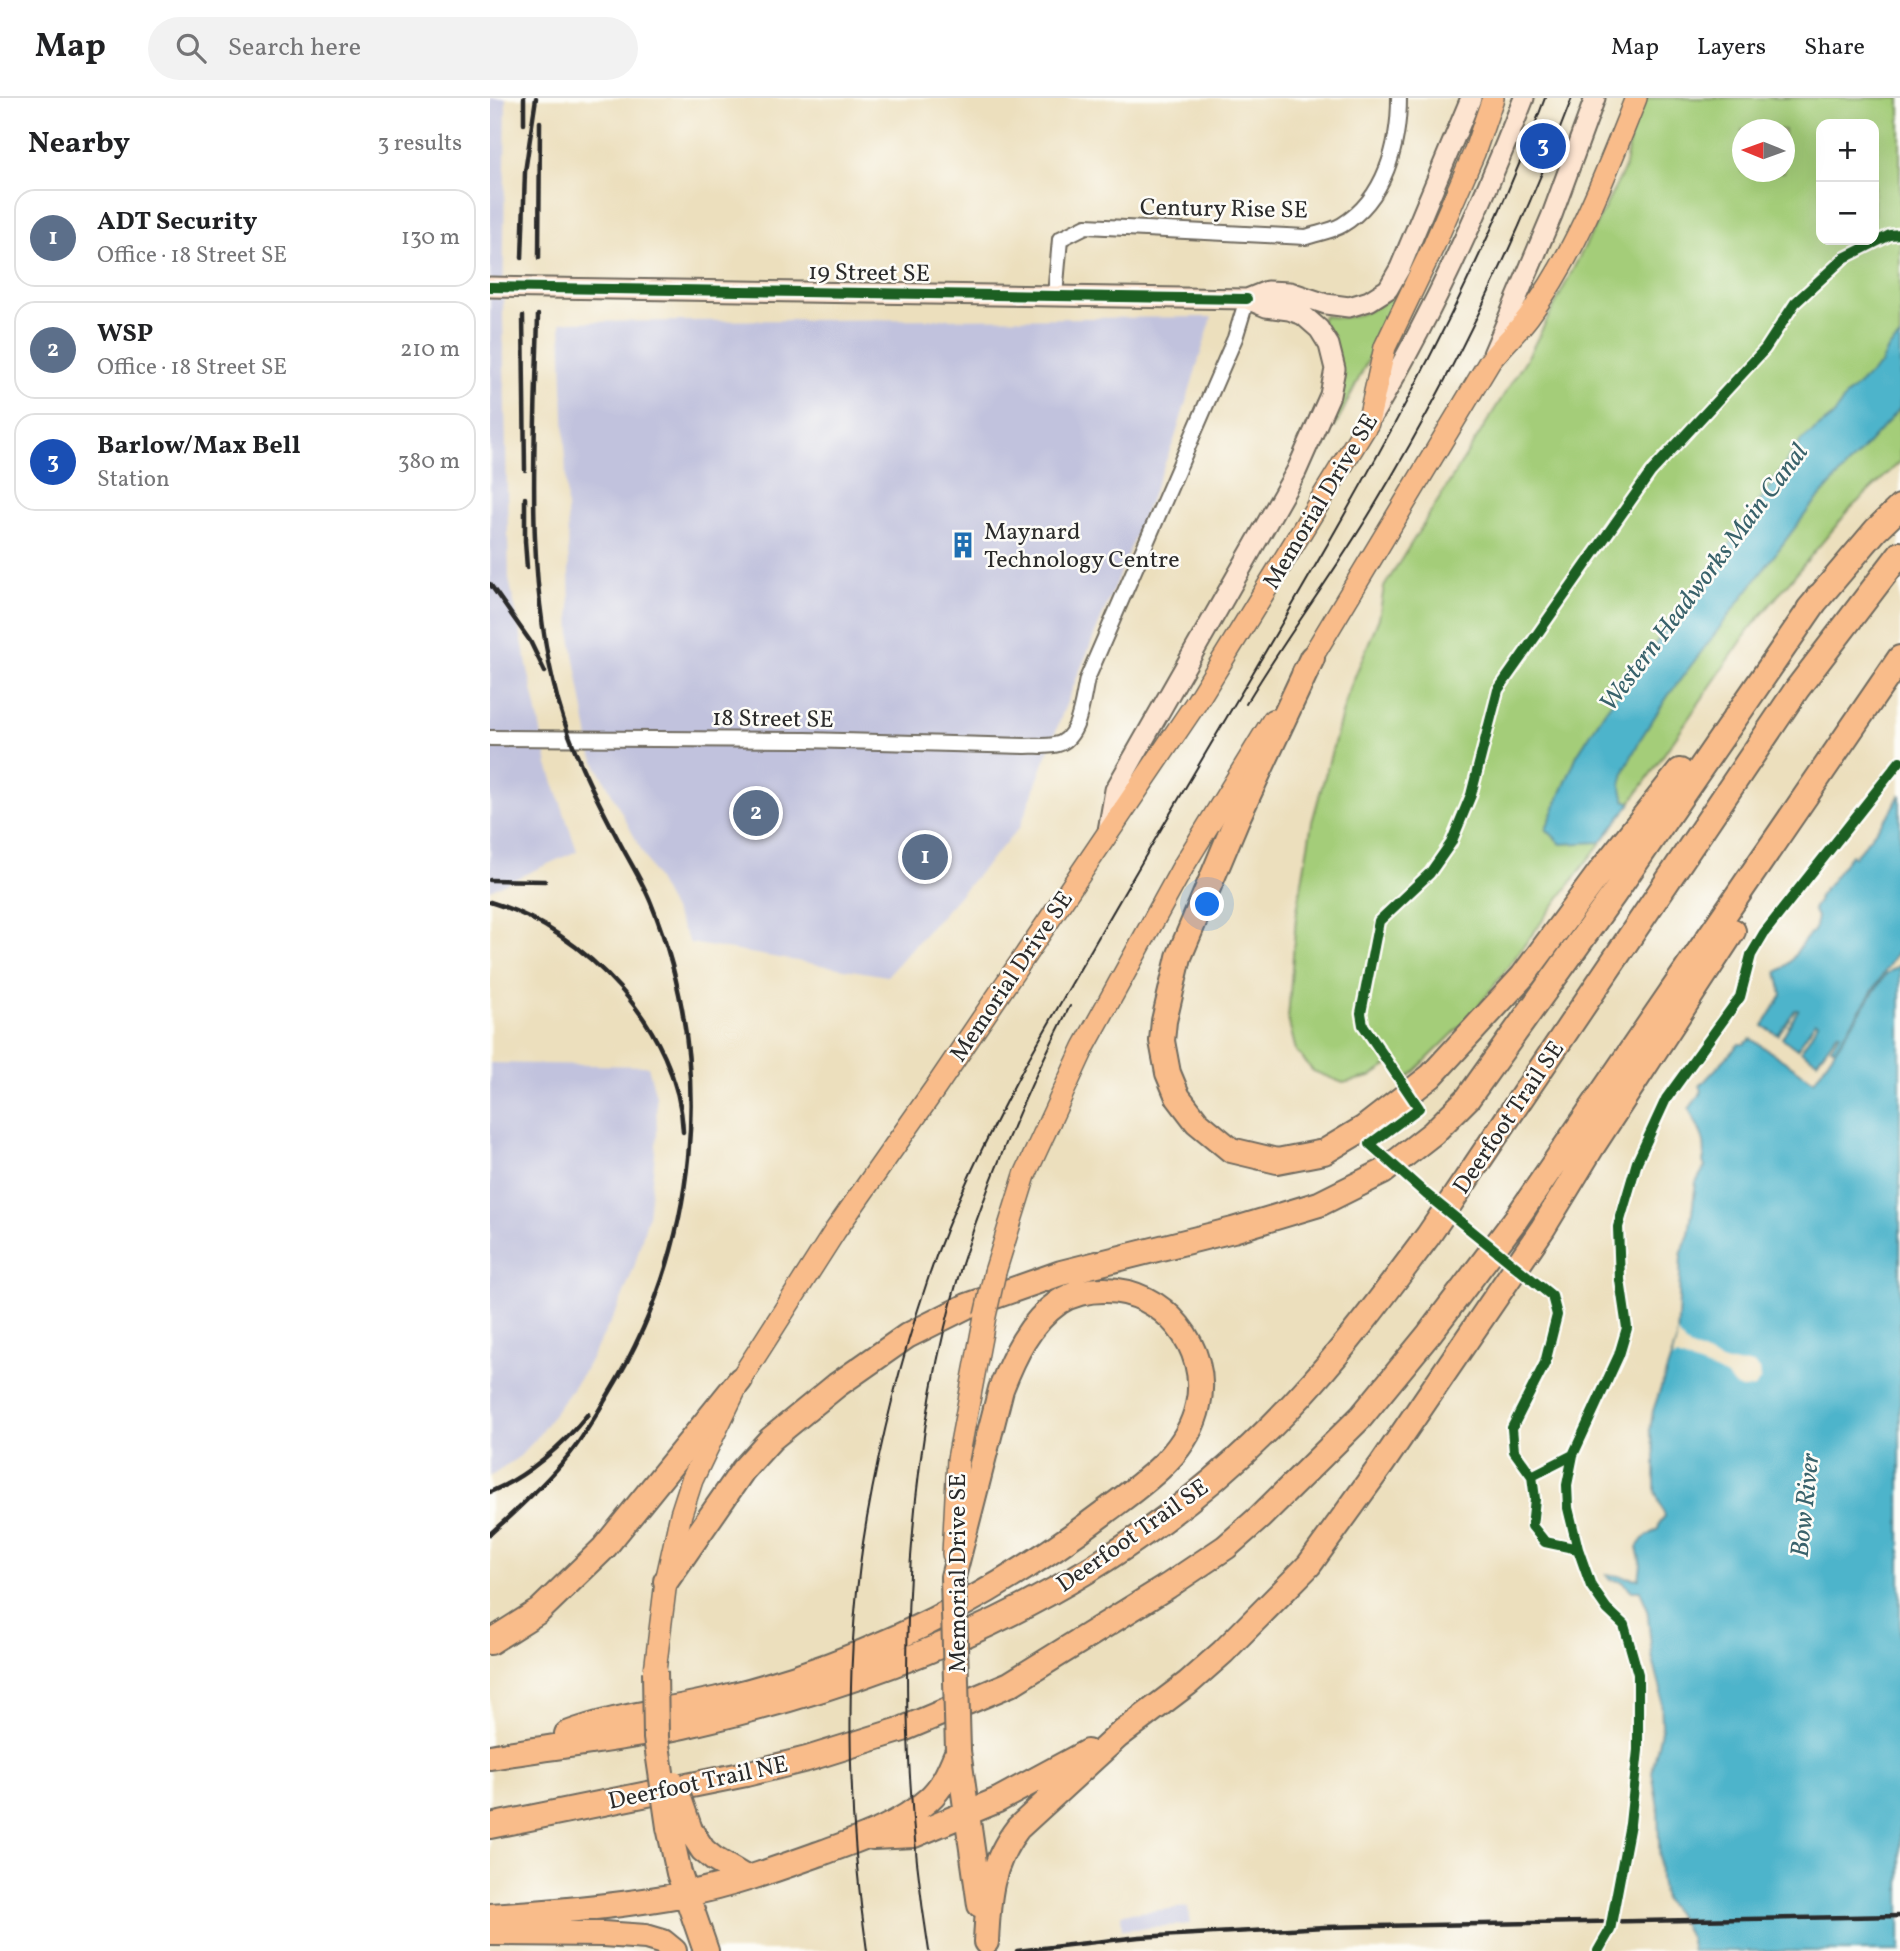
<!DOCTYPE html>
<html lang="en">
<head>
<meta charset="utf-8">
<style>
	:root { --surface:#fff; --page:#f2f2f2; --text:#202124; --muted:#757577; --line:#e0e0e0; --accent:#b45309 }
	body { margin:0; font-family:Vollkorn,serif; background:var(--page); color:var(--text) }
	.controls { position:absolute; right:21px; top:21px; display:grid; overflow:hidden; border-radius:14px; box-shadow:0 7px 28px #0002 }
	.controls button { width:63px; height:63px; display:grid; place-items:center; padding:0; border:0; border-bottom:2px solid var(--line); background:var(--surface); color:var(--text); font:35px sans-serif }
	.compass { position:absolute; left:1242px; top:21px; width:63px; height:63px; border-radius:50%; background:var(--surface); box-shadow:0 7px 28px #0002; rotate:271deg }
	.you { position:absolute; left:718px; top:807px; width:24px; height:24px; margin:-18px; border:5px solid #fff; border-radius:50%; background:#1a73e8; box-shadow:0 0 0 10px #1a73e833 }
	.badge { display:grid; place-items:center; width:46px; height:46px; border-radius:50%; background:var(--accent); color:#fff; font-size:23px; font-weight:700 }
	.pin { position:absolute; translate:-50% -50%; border:4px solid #fff; box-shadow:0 2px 7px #0006 }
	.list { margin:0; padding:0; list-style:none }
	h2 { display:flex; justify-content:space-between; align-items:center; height:91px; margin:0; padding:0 28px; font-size:30px }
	h2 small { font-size:23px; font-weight:400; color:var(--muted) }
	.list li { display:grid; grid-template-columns:46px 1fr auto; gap:21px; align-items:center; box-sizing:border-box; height:98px; margin:0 14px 14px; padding:0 14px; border:2px solid var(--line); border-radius:21px }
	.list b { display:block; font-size:26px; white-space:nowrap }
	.list p { margin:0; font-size:23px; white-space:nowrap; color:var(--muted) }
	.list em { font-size:23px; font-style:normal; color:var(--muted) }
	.icon { flex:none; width:38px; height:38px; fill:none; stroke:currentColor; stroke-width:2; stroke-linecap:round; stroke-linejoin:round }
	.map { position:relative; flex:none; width:1410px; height:1853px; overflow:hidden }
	header { display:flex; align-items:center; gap:42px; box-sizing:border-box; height:98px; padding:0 35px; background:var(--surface); border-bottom:2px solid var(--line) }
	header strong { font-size:33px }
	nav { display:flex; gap:38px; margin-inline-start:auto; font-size:24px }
	.search { width:490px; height:63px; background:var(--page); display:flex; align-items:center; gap:18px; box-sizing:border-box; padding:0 24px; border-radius:38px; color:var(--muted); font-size:26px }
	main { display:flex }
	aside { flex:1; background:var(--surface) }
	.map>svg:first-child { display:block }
</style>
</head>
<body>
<header>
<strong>Map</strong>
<div class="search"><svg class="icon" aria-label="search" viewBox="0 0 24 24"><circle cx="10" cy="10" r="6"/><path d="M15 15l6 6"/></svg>Search here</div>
<nav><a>Map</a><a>Layers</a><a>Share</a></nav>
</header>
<main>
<aside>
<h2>Nearby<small>3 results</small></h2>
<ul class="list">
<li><span class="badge" style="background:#5c6f8a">1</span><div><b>ADT Security</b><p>Office · 18 Street SE</p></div><em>130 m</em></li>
<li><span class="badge" style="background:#5c6f8a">2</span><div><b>WSP</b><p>Office · 18 Street SE</p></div><em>210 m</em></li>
<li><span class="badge" style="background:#1a4fb4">3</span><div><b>Barlow/Max Bell</b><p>Station</p></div><em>380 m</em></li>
</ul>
</aside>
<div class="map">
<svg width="1410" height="1853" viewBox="0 0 1410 1853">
	<rect width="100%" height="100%" fill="#fdfcf7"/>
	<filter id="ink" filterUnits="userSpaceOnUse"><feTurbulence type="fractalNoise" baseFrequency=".0143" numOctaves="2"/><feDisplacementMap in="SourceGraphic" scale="14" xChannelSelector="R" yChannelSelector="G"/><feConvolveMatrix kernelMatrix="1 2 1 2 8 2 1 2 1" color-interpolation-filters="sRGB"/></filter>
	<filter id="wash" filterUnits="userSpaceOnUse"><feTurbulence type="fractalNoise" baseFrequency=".00686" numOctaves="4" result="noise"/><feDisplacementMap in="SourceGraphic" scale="28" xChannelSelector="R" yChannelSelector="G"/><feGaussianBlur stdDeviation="1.57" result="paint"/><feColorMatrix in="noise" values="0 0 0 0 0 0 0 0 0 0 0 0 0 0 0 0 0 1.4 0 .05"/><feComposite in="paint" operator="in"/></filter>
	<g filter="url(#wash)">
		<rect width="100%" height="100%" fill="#ecdfbd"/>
		<path fill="#c1c2dd" d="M0 0H16L13 219 19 481 58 667 87 753 0 792Z
			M722 219 684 343 573 614 530 729 397 878 200 845 102 658 81 539 71 224Z
			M0 965 158 968 166 998 167 1038 158 1118 144 1170 127 1212 93 1275 45 1342 30 1358 0 1379Z
			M698 1809 700 1826 632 1832 631 1816Z"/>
		<path fill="#a4cd79" stroke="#687c52" stroke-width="2" fill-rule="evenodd" d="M1156 0H1410V364L1360 411 1259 532 1144 700 983 916 917 981 905 963 880 979 853 985 823 973 806 953 798 921 806 819 822 724 858 595 889 520 894 489 1040 255 1134 72 1142 29ZM1331 26H1384V142H1331ZM1252 32H1294V74H1252Z
			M903 198 908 201 845 329 837 325 845 306 831 222 834 217C859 225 883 213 903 198Z"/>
		<path fill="#4db4cb" stroke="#3c707b" stroke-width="2" d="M1410 239V310L1320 410 1178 598 1151 640 1135 671 1131 687 1135 702 1141 705 1111 744 1071 746 1056 731 1087 657 1115 613 1239 448 1311 343 1344 317 1356 298 1391 266 1398 251Z
			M1410 696V850L1345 951 1341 949 1350 935 1348 934 1327 963 1311 953 1328 925 1325 924 1307 951 1292 940 1308 912H1305L1288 937 1273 928 1292 897 1287 874C1306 865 1307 845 1324 833L1327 819 1323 811 1329 802 1328 800 1361 757 1364 759 1401 714Z
			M1410 867V1853H1202L1199 1839 1189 1820 1174 1801 1170 1782 1168 1709 1162 1674 1172 1628 1171 1592 1162 1558 1157 1509 1150 1493H1142L1133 1484 1119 1481 1116 1476 1149 1481 1151 1467 1147 1449 1153 1441 1168 1431 1170 1424 1175 1418 1165 1393V1355L1160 1333 1163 1313 1187 1242 1191 1157 1199 1136 1206 1084 1215 1069 1213 1064C1219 1044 1208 1029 1199 1011L1212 993 1210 988 1249 946H1254L1261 941 1324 983 1396 876Z"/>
		<path fill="#ecdfbd" d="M1187 1234 1195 1246 1236 1265 1263 1266 1269 1272 1270 1282 1265 1290 1252 1291 1244 1288 1237 1279 1225 1273 1187 1259 1182 1261 1187 1242Z"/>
	</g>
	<g filter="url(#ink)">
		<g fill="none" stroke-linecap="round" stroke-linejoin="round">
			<g stroke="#6f6a5e" stroke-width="18">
				<path id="street" d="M565 198 570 141 596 128 816 139C828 135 842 133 852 127 895 101 909 47 909 0
					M0 640 316 642 535 648C544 647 554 649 564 647 590 644 592 602 597 581L745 240 757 201"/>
			</g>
			<g stroke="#6f6a5e" stroke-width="23">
				<path id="secondary" d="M0 189 757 201 777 193 800 194 836 206 859 209 879 203 898 191 910 170 981 0
					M1003 256 1062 117 1105 0
					M882 318C942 217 991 110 1034 0
					M618 733 625 692 806 374 840 297 845 271 839 247 829 231 813 217 799 212 776 209 757 201"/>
			</g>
			<g stroke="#6f6a5e" stroke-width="24">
				<path id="primary" d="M813 574 1000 263C1012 248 1027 234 1039 218 1087 153 1116 75 1146 0
					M505 1174 535 1077 594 949 694 767 783 622
					M463 1456 468 1361 495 1218
					M165 1573 176 1483 191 1416 202 1382 250 1282 345 1133 446 989 706 605 878 325 895 249 944 147 984 55 1003 0"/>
			</g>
			<g stroke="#6f6a5e" stroke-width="28">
				<path id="highway" d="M1319 511 1386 432 1410 409
					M822 560 746 723 689 859 674 923 672 943 678 975 688 999 707 1024 741 1052 787 1063 834 1054 874 1030 941 978 1033 878 1110 774 1190 673
					M176 1483 253 1372 281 1341 347 1287 417 1238 477 1208 571 1175 743 1132 829 1106 893 1074 943 1035 978 1000 1124 796 1329 498
					M0 1544 49 1513 114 1450 250 1282
					M77 1636C126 1617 180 1613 232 1600 372 1566 502 1500 616 1413 653 1385 698 1356 708 1307 721 1250 673 1191 614 1192 598 1192 583 1195 569 1204 539 1225 524 1258 511 1291L463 1479
					M468 1653 490 1807
					M0 1659C64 1648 129 1642 193 1628 437 1574 656 1474 824 1283 865 1237 901 1187 938 1138L1307 591 1410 456
					M0 1728 256 1676 317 1661 413 1631 520 1586 678 1488 736 1449 770 1419 871 1319 939 1236 1026 1121 1410 560
					M179 1729 189 1775 216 1853
					M200 1732 213 1752 224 1761 256 1780
					M383 1739 424 1737 508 1702 597 1654
					M0 1818C65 1814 132 1808 196 1796 243 1787 289 1770 334 1754 370 1741 409 1728 438 1702 454 1688 460 1671 468 1652
					M0 1835 113 1836 156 1839 173 1844 184 1853
					M496 1844C498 1800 500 1766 528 1730L628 1638 698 1585 733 1554 819 1467 892 1366 1053 1130 1102 1049 1243 833"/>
			</g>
			<use href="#street" stroke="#fff" stroke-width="14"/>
			<use href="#secondary" stroke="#fde4d0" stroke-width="19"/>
			<use href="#primary" stroke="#f9bc8a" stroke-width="21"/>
			<use href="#highway" stroke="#f9bc8a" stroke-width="24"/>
			<path stroke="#2b2b2b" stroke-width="2" d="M756 606C796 539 843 477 883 410 962 279 1027 143 1082 0
				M377 1853C357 1715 353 1558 377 1420 391 1340 411 1261 437 1184 462 1108 498 1037 535 967 607 841 680 715 754 590 866 399 978 208 1055 0
				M439 1853C404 1636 408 1378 472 1166 500 1077 537 991 580 908"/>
			<path stroke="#2b2b2b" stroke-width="4.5" d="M34 26V0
				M32 160 35 74 46 0
				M49 160 50 24
				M33 218 35 372
				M35 400V443L37 470
				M0 486 40 543 55 574
				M0 782 55 783
				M0 804C95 832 189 931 193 1034
				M0 1394C37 1379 73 1347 98 1316
				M0 1436C28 1411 55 1386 79 1357 94 1339 106 1317 118 1297 209 1148 227 968 161 805 153 785 141 766 131 747 106 700 82 654 68 603 34 477 45 345 48 217
				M527 1853 649 1839 835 1829 1410 1818"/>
			<g stroke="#6f6a5e" stroke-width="24" stroke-linecap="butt">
				<path id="primary-bridge" d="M495 1218 505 1174"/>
			</g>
			<g stroke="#6f6a5e" stroke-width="28" stroke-linecap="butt">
				<path id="highway-bridge" d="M463 1479 468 1652
					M165 1573 166 1640 179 1729
					M184 1686 200 1732"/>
			</g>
			<use href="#primary-bridge" stroke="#f9bc8a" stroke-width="21"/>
			<use href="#highway-bridge" stroke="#f9bc8a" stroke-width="24"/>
			<g stroke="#fdfcf7" stroke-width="15">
				<path id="cycleway" d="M0 189 757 201
					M1083 1357 1042 1378 1024 1353 1022 1330 1055 1265 1067 1217 1062 1198 936 1096 880 1046 929 1010 873 927 871 915 889 823 940 775 961 745 981 697 1008 592 1161 374 1275 251 1305 205 1354 160 1400 137 1410 136
					M1042 1378 1045 1401 1042 1428 1055 1444 1088 1451
					M1108 1853 1120 1832 1140 1726 1148 1652V1576L1134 1527 1117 1511 1101 1488 1088 1451 1078 1410 1077 1387 1083 1357 1129 1257 1137 1230 1130 1182 1128 1129 1147 1064 1176 1001 1250 899 1261 857 1274 835 1410 663"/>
			</g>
			<use href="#cycleway" stroke="#1b5e20" stroke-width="10"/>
		</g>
	</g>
	<defs>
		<g id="building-bare" transform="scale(2.1)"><path d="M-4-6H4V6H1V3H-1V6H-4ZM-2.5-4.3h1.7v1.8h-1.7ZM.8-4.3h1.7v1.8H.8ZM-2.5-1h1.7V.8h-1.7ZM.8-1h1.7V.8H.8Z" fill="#1f6fb2" stroke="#fdfcf7" stroke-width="2.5" paint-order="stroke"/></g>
	</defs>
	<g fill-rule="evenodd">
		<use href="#building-bare" x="473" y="447"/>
	</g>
	<g text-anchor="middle" stroke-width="5" stroke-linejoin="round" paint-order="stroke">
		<g font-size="24" fill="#2b2b2b" stroke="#fdfcf7">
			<text transform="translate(734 110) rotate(1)" y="8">Century Rise SE</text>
			<text transform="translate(379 174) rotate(1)" y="8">19 Street SE</text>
			<text transform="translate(830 403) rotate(-59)" y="8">Memorial Drive SE</text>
			<text transform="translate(283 620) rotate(1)" y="8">18 Street SE</text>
			<text transform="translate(521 878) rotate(-56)" y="8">Memorial Drive SE</text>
			<text transform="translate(1018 1019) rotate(-56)" y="8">Deerfoot Trail SE</text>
			<text transform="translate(642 1437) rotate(-35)" y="8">Deerfoot Trail SE</text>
			<text transform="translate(467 1475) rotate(-90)" y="8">Memorial Drive SE</text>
			<text transform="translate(208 1684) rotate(-12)" y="8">Deerfoot Trail NE</text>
		</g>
		<g font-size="24" fill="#2b2b2b" stroke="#fdfcf7" text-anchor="start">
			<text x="494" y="441">Maynard<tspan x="494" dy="28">Technology Centre</tspan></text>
		</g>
		<g font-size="26" font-style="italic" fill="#39626b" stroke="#fdfcf7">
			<text transform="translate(1213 479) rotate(-53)" y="9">Western Headworks Main Canal</text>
			<text transform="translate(1314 1407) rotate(-84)" y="9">Bow River</text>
		</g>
	</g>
</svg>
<div class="controls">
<button>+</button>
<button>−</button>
</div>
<svg class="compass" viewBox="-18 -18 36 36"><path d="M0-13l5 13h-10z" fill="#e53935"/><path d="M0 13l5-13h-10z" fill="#757577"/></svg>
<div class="you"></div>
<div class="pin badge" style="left:435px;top:759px;background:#5c6f8a">1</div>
<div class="pin badge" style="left:266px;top:715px;background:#5c6f8a">2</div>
<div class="pin badge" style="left:1053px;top:48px;background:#1a4fb4">3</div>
</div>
</main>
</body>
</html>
